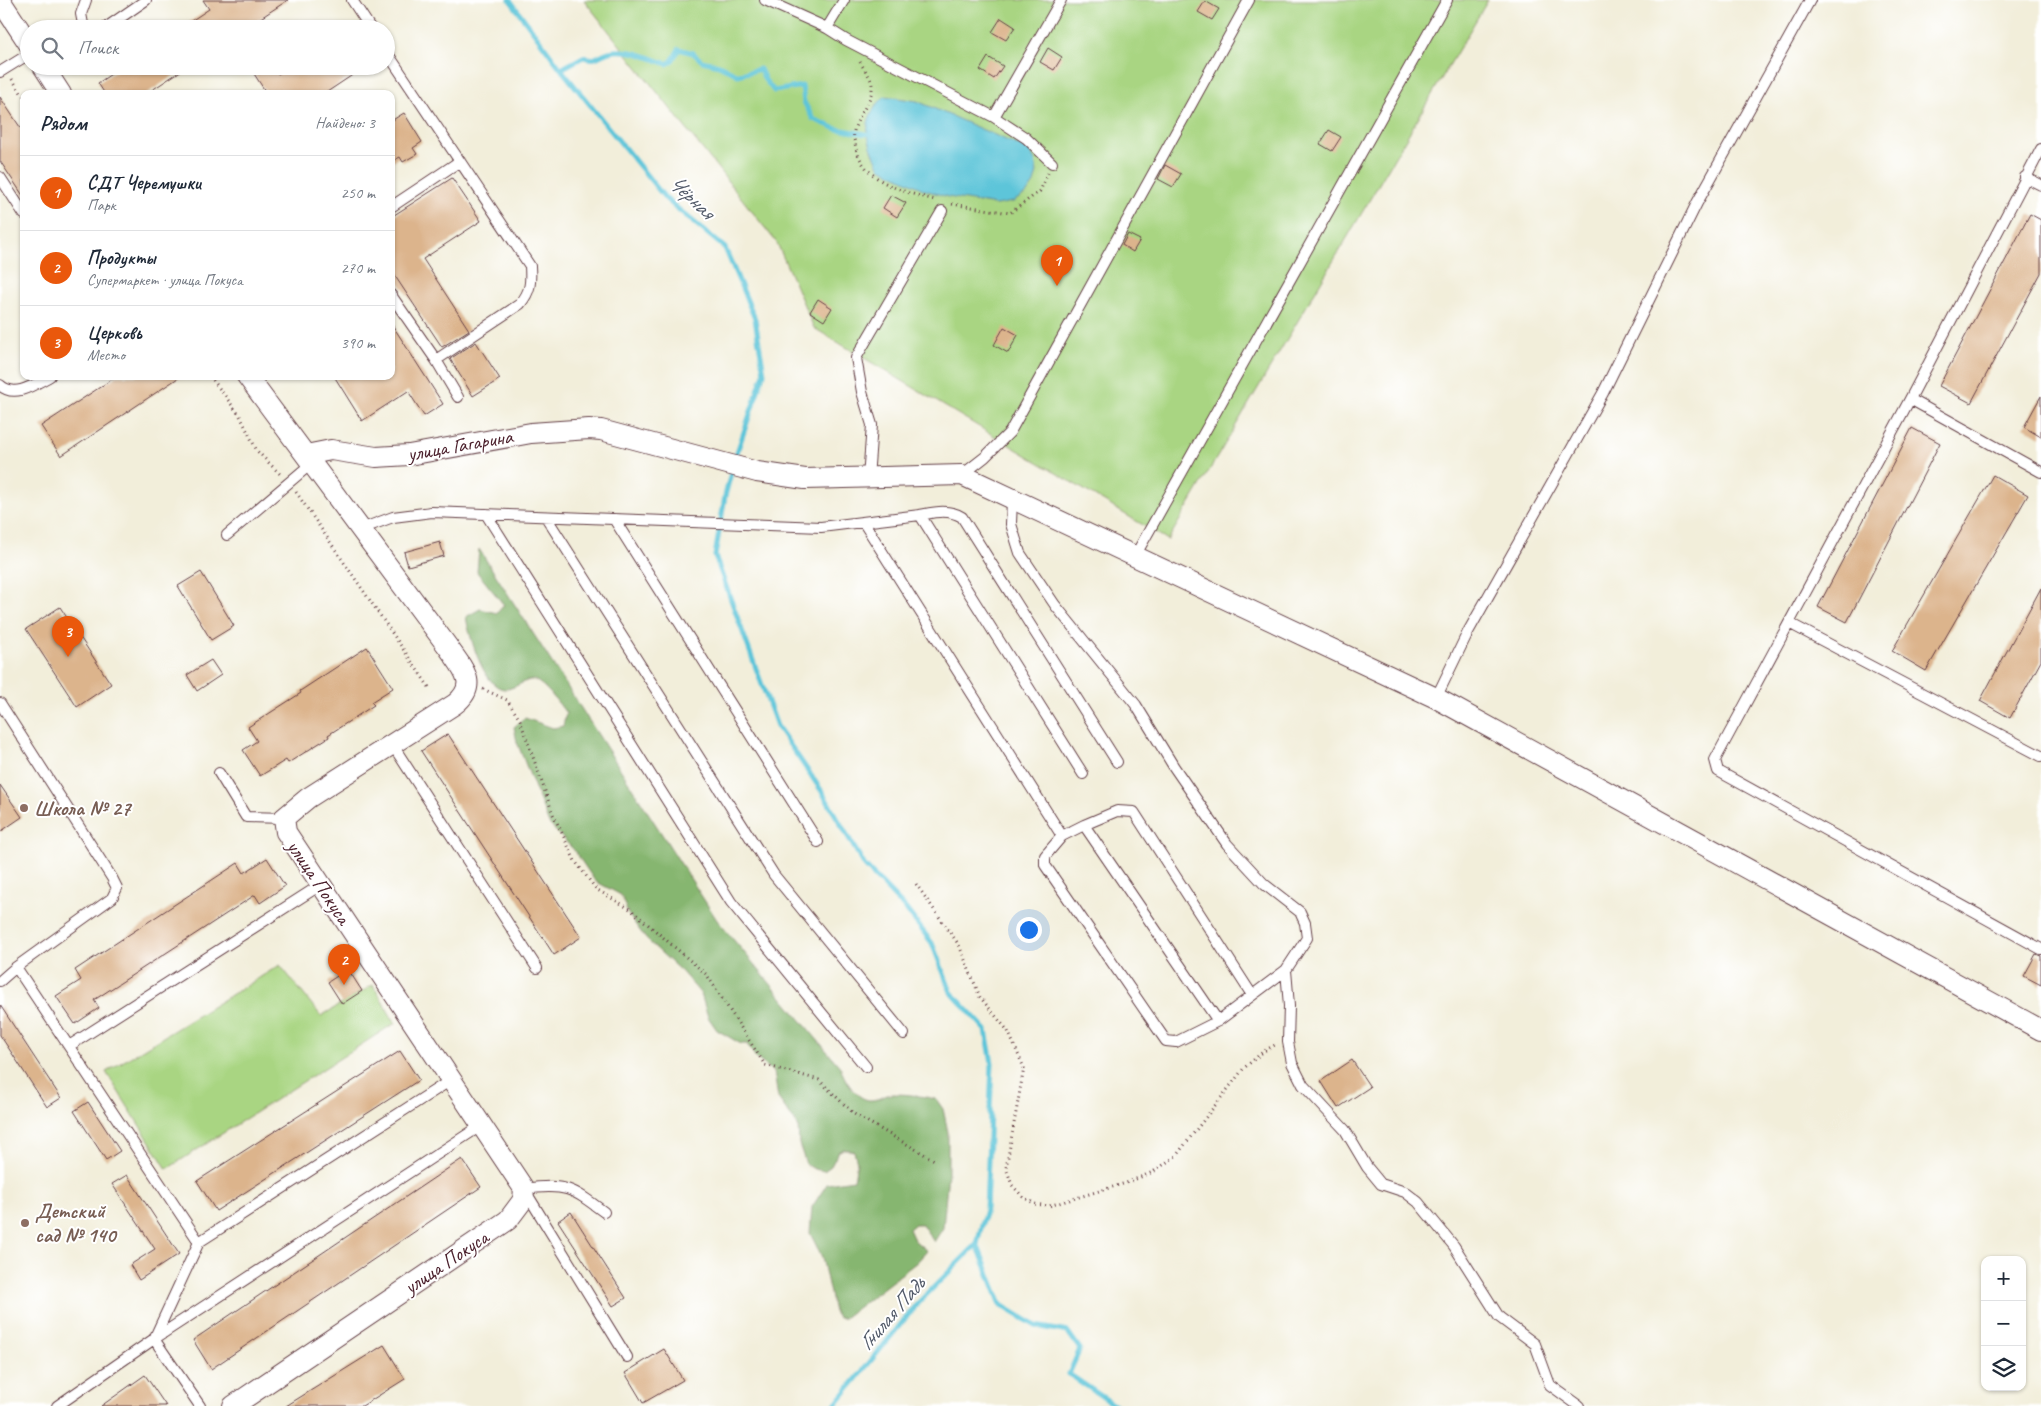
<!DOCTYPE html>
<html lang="ru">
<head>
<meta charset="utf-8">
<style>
	:root { --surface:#fff; --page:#f6f6f7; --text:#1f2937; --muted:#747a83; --line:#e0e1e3; --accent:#ea580c }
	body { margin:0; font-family:Caveat,sans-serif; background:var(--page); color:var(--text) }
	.controls { position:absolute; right:15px; bottom:15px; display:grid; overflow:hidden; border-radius:10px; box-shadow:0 1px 4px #0004 }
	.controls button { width:45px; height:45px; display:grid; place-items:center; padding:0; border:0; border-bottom:1px solid var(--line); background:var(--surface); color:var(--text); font:25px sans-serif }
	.you { position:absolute; left:1028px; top:929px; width:18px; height:18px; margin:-12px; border:4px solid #fff; border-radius:50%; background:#1a73e8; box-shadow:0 0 0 8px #1a73e833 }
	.badge { display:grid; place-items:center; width:32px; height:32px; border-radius:50%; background:var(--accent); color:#fff; font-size:16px; font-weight:700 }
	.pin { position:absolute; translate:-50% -41px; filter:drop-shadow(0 1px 2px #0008) }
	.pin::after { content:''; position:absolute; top:26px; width:18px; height:15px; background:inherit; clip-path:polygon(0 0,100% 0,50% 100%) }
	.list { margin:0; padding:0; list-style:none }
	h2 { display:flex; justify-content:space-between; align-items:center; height:65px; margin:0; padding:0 20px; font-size:21px }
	h2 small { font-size:16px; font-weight:400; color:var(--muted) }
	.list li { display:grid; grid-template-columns:32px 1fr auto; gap:15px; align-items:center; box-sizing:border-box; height:75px; padding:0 20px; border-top:1px solid var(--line) }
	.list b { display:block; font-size:19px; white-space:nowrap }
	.list p { margin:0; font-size:16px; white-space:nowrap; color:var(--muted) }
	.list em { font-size:16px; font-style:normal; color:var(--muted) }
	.icon { flex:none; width:28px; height:28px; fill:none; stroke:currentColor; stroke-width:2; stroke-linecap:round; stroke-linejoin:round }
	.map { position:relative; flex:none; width:2041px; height:1406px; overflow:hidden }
	.search { position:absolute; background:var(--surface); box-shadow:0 1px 4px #0004; left:20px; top:20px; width:375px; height:55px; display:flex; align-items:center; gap:12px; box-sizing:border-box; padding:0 18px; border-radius:28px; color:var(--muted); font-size:19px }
	.panel { position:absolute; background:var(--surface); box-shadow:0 1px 4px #0004; left:20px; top:90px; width:375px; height:290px; border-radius:10px }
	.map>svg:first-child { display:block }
</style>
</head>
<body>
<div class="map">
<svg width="2041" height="1406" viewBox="0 0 2041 1406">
	<rect width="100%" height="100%" fill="#fff"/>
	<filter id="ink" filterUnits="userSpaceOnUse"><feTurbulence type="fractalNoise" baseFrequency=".02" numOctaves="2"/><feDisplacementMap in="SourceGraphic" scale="10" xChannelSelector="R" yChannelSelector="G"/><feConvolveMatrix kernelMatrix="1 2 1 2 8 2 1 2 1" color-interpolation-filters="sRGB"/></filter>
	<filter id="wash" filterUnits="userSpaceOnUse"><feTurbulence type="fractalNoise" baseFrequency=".0096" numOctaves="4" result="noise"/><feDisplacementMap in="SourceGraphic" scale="20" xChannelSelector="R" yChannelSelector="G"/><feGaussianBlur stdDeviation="1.12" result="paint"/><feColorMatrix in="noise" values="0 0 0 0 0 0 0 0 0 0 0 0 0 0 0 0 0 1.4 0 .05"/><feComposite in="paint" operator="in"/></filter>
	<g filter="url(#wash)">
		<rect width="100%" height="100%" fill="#f2eeda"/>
		<path fill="#a9d582" stroke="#7a7a56" d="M584 0H1488L1168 540 814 328 777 243Z
			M280 965 321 1016 373 985 395 1023 167 1169 106 1072Z"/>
		<path fill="#86b670" stroke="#686a4e" d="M479 549 717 920 841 1068C843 1079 858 1101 871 1100 879 1100 886 1094 893 1094 908 1094 922 1096 936 1099L943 1109 948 1132V1173L943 1228 934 1242 922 1224H915L909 1229 914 1240 927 1251 917 1262 844 1318H838L834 1312 822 1257 810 1233 812 1207 827 1184 854 1180 857 1162 854 1151 844 1149 839 1151 831 1166 824 1171 814 1169 806 1164 799 1144 798 1126 778 1098 774 1072 756 1058 747 1044H741L717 1030 708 1017 701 994 682 972 646 939 628 914 621 895 595 881 574 850 549 824 517 742 514 727 525 718 553 728 563 726 566 713C559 704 545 684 534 680 526 678 514 690 504 689 483 687 469 634 466 617L480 609 497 613 504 605 477 572Z"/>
		<path fill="#5dc5d9" stroke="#547282" d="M885 96 917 101 1029 150 1035 161 1037 172 1034 183 1027 193 1013 202 996 205 948 197 925 190 880 168C866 138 859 121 885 96Z"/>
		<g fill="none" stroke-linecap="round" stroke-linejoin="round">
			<path stroke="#5dc5d9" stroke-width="5" d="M510 0 561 69 666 199 725 248 755 319 764 373 734 461
				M561 69 583 57C600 61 595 56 609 52 628 47 650 58 667 64L672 61 679 49 693 53 702 61 719 65 738 75 760 69 765 80 774 91 802 86 804 102 813 119 837 129 866 134
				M732 469 725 496 715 556 777 726 821 790 865 866 906 909 932 943 951 992 986 1030 992 1063 986 1209 977 1244 1001 1305 1036 1326 1068 1332 1080 1349 1069 1374 1116 1406
				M834 1406 918 1303 977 1244"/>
		</g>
		<g id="blocks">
			<path fill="#dcb48c" d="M203 0H288L244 29H179L209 9Z
				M1205 1 1219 9 1212 20 1198 12Z
				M1001 18 1015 27 1006 40 992 32Z
				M1048 48 1062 57 1054 70 1040 62Z
				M988 57 1003 66 994 79 980 70Z
				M123 66H188L146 94H105L98 83Z
				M249 66H273L278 74 291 66H366L324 94H267Z
				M0 97 24 133V197L0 161Z
				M404 113 422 142 413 148 417 154 403 162 400 157 391 162V121Z
				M1329 130 1341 137 1332 151 1320 144Z
				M1165 165 1181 174 1173 187 1158 179Z
				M452 178 481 221 423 259 469 330 442 347 391 270V217Z
				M891 195 906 203 897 217 883 208Z
				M2030 214 2041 220V273L1971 403 1939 386Z
				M1128 234 1140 240 1133 252 1122 245Z
				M818 299 832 308 824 321 810 312Z
				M391 323 443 404 424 416 408 391 362 421 334 376H391Z
				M1004 327 1018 335 1008 353 994 345Z
				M476 342 500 379 473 396 450 359Z
				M117 376H181L61 456 41 426Z
				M2041 396V437L2024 427Z
				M1912 428 1940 443 1847 622 1818 607Z
				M1993 475 2028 495 1926 671 1892 651Z
				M440 542 444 556 408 566 404 552Z
				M201 572 234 626 211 640 178 586Z
				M2041 588V661L2010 718 1980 701Z
				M60 607 111 684 77 707 26 629Z
				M367 647 393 688 371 702 374 705 328 735 329 737 288 763 286 760 260 776 243 750 257 741 248 727 301 693 300 691Z
				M211 660 221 675 197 691 187 675Z
				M448 734 581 937 554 955 421 751Z
				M0 785 22 817 0 832Z
				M267 858 285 886 260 903 255 895 94 1000 99 1008 75 1024 56 996 81 980 75 970 238 863 244 873Z
				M2036 954 2041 956V985L2024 976Z
				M348 969 362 991 342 1004 328 982Z
				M0 1005 61 1098 47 1107 0 1035Z
				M400 1051 419 1080 216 1211 197 1181Z
				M1352 1060 1370 1087 1338 1108 1321 1081Z
				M88 1102 120 1151 106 1160 74 1111Z
				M462 1159 481 1187 211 1369 193 1340Z
				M127 1175 179 1254 139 1280 130 1265 155 1249 112 1184Z
				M571 1212 626 1298 613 1306 558 1221Z
				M384 1345 405 1379 362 1406H286Z
				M664 1349 683 1380 643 1403 625 1373Z
				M145 1375 166 1406H101Z"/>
		</g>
	</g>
	<g filter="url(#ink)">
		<use href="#blocks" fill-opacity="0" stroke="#633e45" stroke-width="1"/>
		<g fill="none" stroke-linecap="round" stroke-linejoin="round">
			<g stroke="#633e45" stroke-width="12">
				<path id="lane" d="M352 0 371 29
					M765 0 827 28 846 40 994 117
					M827 28 844 0
					M84 29 81 14 86 0
					M104 29 146 0
					M386 51 530 266C531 282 531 291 520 304L436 360
					M0 72 29 54
					M2041 149 1910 399 1715 760 1718 771 2041 949
					M1052 163 1026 138 994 117 1061 0
					M0 177 24 214
					M2025 177 2041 185
					M391 207 460 161
					M391 295 436 360 458 397
					M0 385C15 399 35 384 50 376
					M1910 399 2041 472
					M962 475 985 457 1010 432 1249 0
					M868 478 872 425 862 392 856 358 942 211
					M1012 500 1011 524 1020 553 1055 605 1136 705 1174 767 1227 844 1264 884 1300 912 1305 923 1307 938 1286 970 1218 1021 1176 1042 1166 1041 1045 865V856L1062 836
					M486 514 731 902 866 1067
					M920 515C936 512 948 509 962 517L1117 762
					M546 517 774 875 904 1034
					M614 519 818 842
					M864 523 1062 836 1084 825 1218 1021
					M361 529 393 517 432 512 821 527 920 515 1083 774
					M227 535 312 463
					M1135 556 1447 0
					M1789 623 2041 756
					M1436 698 1468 632 1603 393 1697 203 1810 0
					M0 703 112 878 117 888 112 898 16 967 0 981
					M392 744 537 968
					M219 773 246 817 284 818
					M1084 825 1117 811 1134 812 1252 995
					M16 967 199 1242 154 1339 57 1406
					M1286 970 1289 1006 1288 1042 1292 1063 1303 1085 1345 1130 1367 1167 1381 1184 1405 1192 1418 1202 1454 1246 1499 1317 1535 1344 1550 1385 1579 1406
					M69 1046 322 884
					M604 1212C572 1188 565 1183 524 1189L627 1357
					M199 1242 451 1080
					M200 1406 154 1339 482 1125"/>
			</g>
			<g stroke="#633e45" stroke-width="22">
				<path id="street" d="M0 0 29 44
					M43 66 61 94
					M306 455 331 450 376 457 409 455 531 433 589 429 601 430 757 472 805 479 962 475 1436 698 2041 1030
					M233 1406 508 1220 523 1200 524 1189 286 832 284 818 308 798 455 704C480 684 462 668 448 647L247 376"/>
			</g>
			<path stroke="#633e45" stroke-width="3" stroke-dasharray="1 4" stroke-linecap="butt" d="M860 62C864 69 872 78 872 86 873 99 860 113 856 125 852 133 854 139 856 148 865 183 904 192 935 200
				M12 79 24 97
				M952 204 1010 213 1040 191 1048 173
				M210 376 240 416 257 451 280 474
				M296 492 431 690
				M483 689 507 700 520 720 553 814 575 861 596 889 630 909 707 975 765 1065 819 1080 854 1114 936 1161
				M916 884 959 945 980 997 1008 1031 1024 1068 1006 1168 1012 1185 1023 1197 1035 1204 1049 1206 1126 1183 1153 1172 1176 1156 1244 1068 1264 1051 1275 1045"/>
			<use href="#lane" stroke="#fff" stroke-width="10"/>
			<use href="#street" stroke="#fff" stroke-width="20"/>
		</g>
	</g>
	<g fill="#8d6e63" stroke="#fff" stroke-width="2">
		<circle cx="24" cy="808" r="5"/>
		<circle cx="25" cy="1223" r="5"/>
	</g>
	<g text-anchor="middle" stroke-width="4" stroke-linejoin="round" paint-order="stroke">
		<g font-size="21" fill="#4a1f2b" stroke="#fff">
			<text transform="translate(460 445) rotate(-10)" y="7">улица Гагарина</text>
			<text transform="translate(319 882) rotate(56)" y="7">улица Покуса</text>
			<text transform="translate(446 1262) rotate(-34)" y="7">улица Покуса</text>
		</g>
		<g font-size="21" font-weight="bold" fill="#785e54" stroke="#fff" text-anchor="start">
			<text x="34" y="815">Школа № 27</text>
			<text x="35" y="1218">Детский<tspan x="35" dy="24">сад № 140</tspan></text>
		</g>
		<g font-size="22" font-style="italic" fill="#515968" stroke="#fff">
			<text transform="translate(692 196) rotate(43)" y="8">Чёрная</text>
			<text transform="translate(891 1313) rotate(-49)" y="8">Гнилая Падь</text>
		</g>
	</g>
</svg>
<div class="controls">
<button>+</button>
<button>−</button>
<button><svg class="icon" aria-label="layers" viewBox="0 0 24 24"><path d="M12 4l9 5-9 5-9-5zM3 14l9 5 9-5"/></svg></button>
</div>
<div class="you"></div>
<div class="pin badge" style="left:1057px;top:286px">1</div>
<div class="pin badge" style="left:344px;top:985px">2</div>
<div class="pin badge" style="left:68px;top:657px">3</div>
<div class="search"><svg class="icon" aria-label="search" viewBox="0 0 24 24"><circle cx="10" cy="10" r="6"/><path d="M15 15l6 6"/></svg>Поиск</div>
<section class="panel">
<h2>Рядом<small>Найдено: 3</small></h2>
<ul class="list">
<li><span class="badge">1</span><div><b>СДТ Черемушки</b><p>Парк</p></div><em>250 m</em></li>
<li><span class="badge">2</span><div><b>Продукты</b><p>Супермаркет · улица Покуса</p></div><em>270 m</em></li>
<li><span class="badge">3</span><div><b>Церковь</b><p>Место</p></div><em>390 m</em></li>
</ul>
</section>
</div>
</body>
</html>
